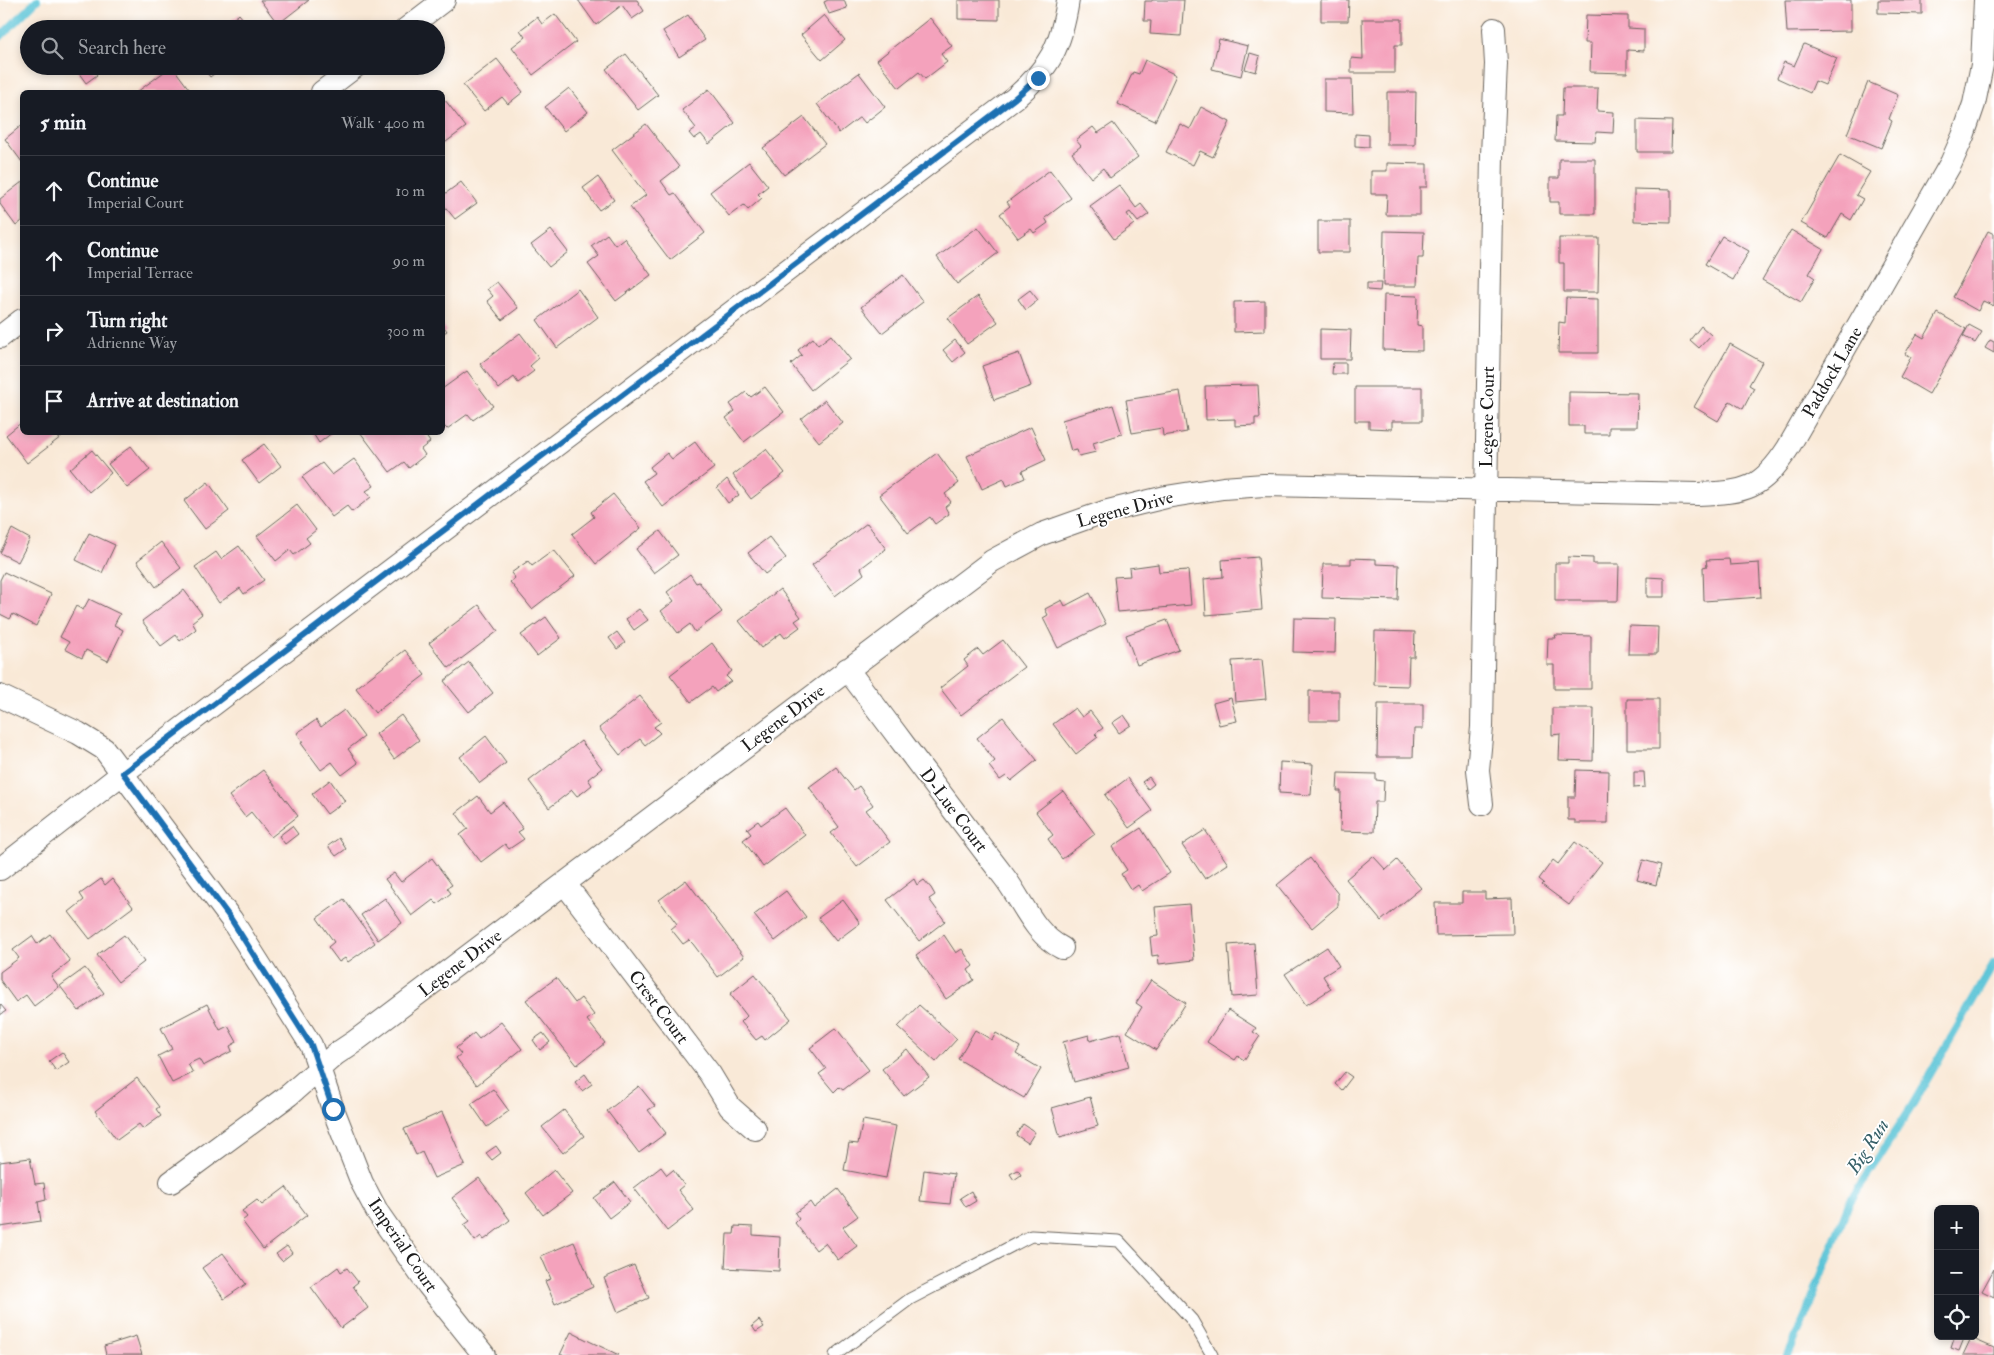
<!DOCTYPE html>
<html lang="en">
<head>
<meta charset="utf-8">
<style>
	:root { --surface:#171b24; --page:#20242c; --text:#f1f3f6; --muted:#9ea1a6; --line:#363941 }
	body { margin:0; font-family:"IM FELL Double Pica",serif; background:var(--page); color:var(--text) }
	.controls { position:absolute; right:15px; bottom:15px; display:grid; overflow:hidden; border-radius:8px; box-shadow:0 2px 8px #0003 }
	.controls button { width:45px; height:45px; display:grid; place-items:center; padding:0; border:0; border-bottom:1px solid var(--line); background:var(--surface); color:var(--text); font:25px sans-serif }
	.stop { position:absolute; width:15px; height:15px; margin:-11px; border:4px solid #1f6fb2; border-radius:50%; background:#fff }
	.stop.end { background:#1f6fb2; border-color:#fff; box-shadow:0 1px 5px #0008 }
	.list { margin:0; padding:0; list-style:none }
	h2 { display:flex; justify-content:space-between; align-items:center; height:65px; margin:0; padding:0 20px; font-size:21px }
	h2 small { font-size:16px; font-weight:400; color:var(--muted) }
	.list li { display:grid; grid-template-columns:32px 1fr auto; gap:15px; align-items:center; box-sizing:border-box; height:70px; padding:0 20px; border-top:1px solid var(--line) }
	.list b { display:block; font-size:19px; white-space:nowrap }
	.list p { margin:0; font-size:16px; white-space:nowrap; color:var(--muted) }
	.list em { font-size:16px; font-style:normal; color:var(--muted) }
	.icon { flex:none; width:28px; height:28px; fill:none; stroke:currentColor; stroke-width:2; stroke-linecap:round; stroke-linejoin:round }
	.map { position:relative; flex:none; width:1994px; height:1355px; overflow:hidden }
	.search { position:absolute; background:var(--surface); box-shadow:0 2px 8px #0003; left:20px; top:20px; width:425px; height:55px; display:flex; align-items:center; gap:12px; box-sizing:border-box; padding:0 18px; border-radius:28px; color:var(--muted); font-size:19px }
	.panel { position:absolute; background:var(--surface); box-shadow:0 2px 8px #0003; left:20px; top:90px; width:425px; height:345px; border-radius:8px }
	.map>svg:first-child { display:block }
</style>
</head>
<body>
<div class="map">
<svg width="1994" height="1355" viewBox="0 0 1994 1355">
	<rect width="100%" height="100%" fill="#fff"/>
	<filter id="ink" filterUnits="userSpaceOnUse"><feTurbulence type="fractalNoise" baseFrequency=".02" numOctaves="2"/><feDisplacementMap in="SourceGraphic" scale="10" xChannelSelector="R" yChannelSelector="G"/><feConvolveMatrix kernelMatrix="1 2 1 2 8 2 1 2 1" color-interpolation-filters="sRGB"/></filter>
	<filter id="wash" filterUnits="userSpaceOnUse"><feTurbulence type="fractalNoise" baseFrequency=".0096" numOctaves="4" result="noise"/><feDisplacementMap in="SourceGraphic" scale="20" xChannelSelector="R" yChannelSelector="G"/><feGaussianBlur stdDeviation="1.12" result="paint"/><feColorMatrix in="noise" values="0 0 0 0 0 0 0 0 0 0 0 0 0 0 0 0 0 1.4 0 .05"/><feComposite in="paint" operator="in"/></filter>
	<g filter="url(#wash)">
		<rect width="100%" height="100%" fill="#f9e9d7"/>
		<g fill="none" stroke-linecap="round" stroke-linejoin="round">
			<path stroke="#5bc4d7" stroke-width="8" d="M0 37 37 0
				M1788 1355 1807 1312 1849 1203 1910 1109 1994 964"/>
		</g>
		<g id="blocks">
			<path fill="#f4a2bc" d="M260 0H309L278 24Z
				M578 0H637L644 11 632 19 622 5 596 25Z
				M828 0H844L847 8 829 14 824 2Z
				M958 0H999V20L958 19Z
				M1152 0H1184L1181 36 1150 34 1151 21H1144L1145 1H1152Z
				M1321 0H1349L1348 21H1321Z
				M1785 0H1851V31L1787 32Z
				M1878 0H1922V14L1878 13Z
				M239 14 251 29H220L238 15Z
				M555 14 576 42 533 75 512 47 525 37 520 30 537 17 542 24Z
				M688 15 705 40 679 57 663 31Z
				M824 15 845 40 822 60 801 35Z
				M1586 15 1628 16V28L1644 29V51L1627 50V73L1590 72 1591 43H1585Z
				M930 18 952 46 941 54 947 62 925 79 919 72 899 88 877 60Z
				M1362 19H1402V45H1395V73H1351V58L1363 59Z
				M1219 39 1248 46 1241 76 1212 69Z
				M1804 44 1837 58 1825 85 1815 81 1810 93 1777 78 1784 62 1794 66Z
				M1250 53 1260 56 1256 72 1245 69Z
				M626 54 658 95 638 110 606 69Z
				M497 59 523 92 508 104 502 97 484 111 463 85Z
				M1145 60 1176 75 1155 121 1118 104 1133 72 1139 74Z
				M87 66H91L97 75 86 83 78 72Z
				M172 66 189 89 190 92H137Z
				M202 66H224L210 77Z
				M859 73 885 107 865 123 860 117 839 133 817 104Z
				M1324 79H1352L1353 113 1324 112Z
				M1868 82 1898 95 1889 119 1892 121 1881 148 1847 134Z
				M569 88 588 112 564 131 545 107Z
				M1563 88H1598L1597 111 1614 112 1613 133 1596 132 1595 142 1555 141 1556 116H1562Z
				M709 89 735 123 709 144 701 134 694 139 689 133 696 128 682 110Z
				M1387 92H1416L1415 145H1387Z
				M445 100 466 127 442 145V102Z
				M1201 107 1230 122 1213 157 1200 151 1193 165 1166 152 1180 124 1190 129Z
				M804 117 825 144 784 175 763 148Z
				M1637 120 1672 121 1671 152H1637Z
				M1113 123 1138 157 1110 178 1103 168 1091 178 1072 153 1081 146 1076 140 1093 127 1098 133Z
				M646 124 679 167 661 181 671 195 675 193 705 233 670 260 630 207 646 195 612 150Z
				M22 125V162L5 139Z
				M1355 134 1369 135V147L1355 146Z
				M1840 155 1870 172 1856 195 1863 199 1851 220 1842 214 1828 238 1801 223Z
				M1559 159H1595V214H1559V202H1550V178H1559Z
				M749 162 768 186 758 194 762 198 748 210 744 205 729 216 710 192Z
				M1387 163 1427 164V187H1420V215H1386L1387 194H1371V171H1387Z
				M1050 170 1071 198 1045 218 1048 223 1034 233 1031 229 1018 238 1000 214 1010 206 1007 202Z
				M598 177 614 200 599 210 583 188Z
				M22 182V221L16 226 0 204V199Z
				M461 182 477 203 455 219 442 203V196Z
				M1119 185 1136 208 1141 204 1149 214 1138 222 1130 212 1127 214 1134 224 1114 239 1090 206Z
				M1634 189 1671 190V222L1634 221Z
				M1318 221H1350V252H1318Z
				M978 227 998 253 957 284 937 257Z
				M551 230 568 252 549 267 531 245Z
				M1791 230 1823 249 1809 274 1815 278 1801 302 1762 280Z
				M1384 231 1424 232 1423 258H1418L1417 286H1383Z
				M1988 231 1994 234V306L1983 301 1978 311 1953 297Z
				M607 234 615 245 624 238 651 275 616 301 588 264 599 256 591 246Z
				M1722 236 1749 251 1733 280 1705 264Z
				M1559 238H1599L1598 292H1564V263H1559Z
				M903 275 923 302 882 333 861 307Z
				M497 282 518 308 502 320 487 301 493 296 487 289Z
				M1367 283H1381L1380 291 1367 290Z
				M578 289 598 317 557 348 537 320Z
				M1030 290 1038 300 1026 310 1018 299Z
				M1384 295 1418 296 1417 325 1422 326V351L1383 350Z
				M978 296 998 322 967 344 948 318Z
				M1566 298 1598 299V353H1558L1559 322 1565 323Z
				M1265 301V331L1234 332V302Z
				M1938 313 1966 329 1929 394 1900 377 1911 357 1905 354 1917 334 1924 338Z
				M442 324 447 331 442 334Z
				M1969 325 1982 332 1975 343 1963 336Z
				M1701 326 1711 335 1699 348 1690 340Z
				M1320 329 1351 330 1350 359H1320Z
				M520 333 539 358 530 366 534 371 518 383 514 377 499 389 480 364Z
				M831 335 850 359 811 390 791 364 802 355 798 350 813 338 818 345Z
				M955 340 965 352 953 362 943 350Z
				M1990 340 1994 342V353L1985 348Z
				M1730 344 1762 362 1749 385 1754 388 1743 409 1730 401 1718 421 1694 407Z
				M1019 353 1031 386 994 400 982 366Z
				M1333 363H1346V374H1332Z
				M467 371 493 406 473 420 468 414 447 429 442 424V389Z
				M1258 385 1260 418H1255V425L1235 426V419L1206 420 1205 386Z
				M765 387 784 412 744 442 726 418 735 411 730 404 746 392 751 397Z
				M1355 387H1422V421H1392V429L1369 428V421H1355Z
				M1180 391 1187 432 1163 436 1162 428 1132 433 1126 400Z
				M1569 392 1638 393 1637 427H1609V434H1584V426H1569Z
				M825 400 843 423 819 442 801 419Z
				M1113 405 1122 434 1093 443 1096 452 1079 456 1077 450 1071 451 1062 420Z
				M22 422V432H64L65 434 27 463 6 435Z
				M1031 427 1046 460 1022 471 1025 478 1007 486 1004 479 982 489 967 456Z
				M312 432H333L319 443Z
				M360 432H423L430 442 421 449 425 455 409 468 404 462 390 472Z
				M695 442 714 468 663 507 643 481 654 473 650 467 667 453 672 459Z
				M264 444 281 466 259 483 242 460Z
				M131 446 150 470 127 488 108 464Z
				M766 449 785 473 751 499 733 475Z
				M92 450 111 473 89 492 70 469Z
				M937 453 959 483 945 494 951 502 945 507 949 514 935 524 930 517 908 533 879 495Z
				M354 459 374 486 366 491 371 497 352 512 347 506 332 517 302 477 322 463 332 475Z
				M727 479 739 495 728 503 717 488Z
				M208 482 229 511 205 529 184 501Z
				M613 494 641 528 596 564 572 534 594 517 591 512Z
				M297 505 316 530 306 538 310 543 294 555 290 550 276 561 257 536Z
				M867 523 886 549 861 568 864 574 835 596 812 565Z
				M12 529 30 539 18 562 0 553Z
				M660 531 678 555 654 573 636 549Z
				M89 533 115 545 102 573 76 560Z
				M769 537 786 558 765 574 748 553Z
				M161 542 181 568 156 587 137 561Z
				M239 546 264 580 244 594 240 588 219 603 195 567 216 552 221 559Z
				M554 550 575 576 532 609 510 582 515 578 511 573 528 561 532 566Z
				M1258 557 1262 610 1206 615 1204 579 1223 577 1222 560Z
				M1568 557 1593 558V564H1619L1618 601H1555V563H1568Z
				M1351 558 1376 559V564L1399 565 1398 600 1322 598 1323 564H1351Z
				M1729 559 1730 565 1759 563 1761 597 1704 601 1703 567 1707 566 1706 560Z
				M1158 564 1159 572 1188 570 1191 605 1118 612 1114 577 1130 576 1129 568Z
				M4 572 51 594 36 626 13 614 10 619 0 614V580Z
				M690 574 696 583 699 582 722 612 695 632 690 624 678 633 661 611 674 601 667 592Z
				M1647 577 1664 578V597H1647Z
				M780 589 801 617 795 621 800 627 785 638 781 633 761 648 739 621Z
				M184 590 202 614 192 622 196 629 195 630 180 641 176 635 161 646 142 621Z
				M1090 593 1106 624 1058 648 1043 618 1048 615 1045 609 1062 600 1065 606Z
				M89 599 120 614 114 625 123 630 108 661 86 650 82 658 78 656 65 649 69 642 60 637 76 606 83 610Z
				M479 605 498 631 449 668 429 643Z
				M639 609 648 620 634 630 626 619Z
				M546 617 561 638 537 656 521 635Z
				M1294 618 1336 619 1335 653 1293 652Z
				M1167 620 1179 650 1137 665 1126 635Z
				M1629 626 1658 627 1657 654H1628Z
				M1375 631 1415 632 1414 657H1409L1408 686 1374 685Z
				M617 632 625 643 617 649 609 638Z
				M1555 635 1591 636V689H1554V665H1547L1548 638H1556Z
				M1003 640 1024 667 961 715 940 688 968 666 964 660 978 649 983 655Z
				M712 643 732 671 726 676 731 681 716 692 712 687 691 702 670 675Z
				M405 650 425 675 375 713 356 688Z
				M1262 659 1266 699 1235 702 1232 661Z
				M469 662 493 693 469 712 444 681Z
				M1309 691H1339V721H1309Z
				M640 696 661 722 654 727 660 733 645 745 640 739 620 755 599 728Z
				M1231 698 1237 721 1219 725 1213 703Z
				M1627 699H1659V749H1627Z
				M1378 704H1423V729H1414L1413 757H1377Z
				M1075 708 1082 717 1090 711 1103 728 1095 734 1098 737 1076 754 1053 724Z
				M1552 708H1594L1593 761 1559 760 1560 734 1552 735Z
				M344 710 364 737 348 749 358 763 342 775 332 762 321 770 301 743 303 742 297 733 316 720 321 727Z
				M401 715 419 740 394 759 376 734Z
				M1124 715 1131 725 1119 733 1112 723Z
				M1003 717 1037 760 1011 781 1006 776 1000 780 989 766 995 761 977 738Z
				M486 736 506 763 480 783 460 757Z
				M581 741 602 768 588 779 592 785 582 793 577 796 572 790 549 808 529 781Z
				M1280 762 1313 764 1311 795 1279 793Z
				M836 767 854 790 859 786 873 805 866 810 890 842 857 867 831 833 839 827 809 787Z
				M263 770 298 816 271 837 251 812 245 817 229 796Z
				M1576 770 1609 771 1608 823H1575V820H1568V797H1575Z
				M1634 772H1644L1645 787 1634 788Z
				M1338 773 1376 774V780L1384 781 1383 802H1375L1374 832 1340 831 1341 791H1337Z
				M1149 777 1154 784 1148 789 1142 782Z
				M1128 778 1152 811 1129 828 1105 795Z
				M330 780 345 801 327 814 312 794Z
				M1063 791 1095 834 1062 859 1048 839 1053 835 1036 812Z
				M478 796 490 812 503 802 523 829 518 832 524 839 509 849 505 844 481 862 460 835 468 829 456 813Z
				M785 808 805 835 763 867 743 840 751 834 747 829 758 821 761 825Z
				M292 826 298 834 285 844 279 836Z
				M1141 828 1170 873 1142 891 1138 885 1131 890 1121 874 1127 870 1112 847Z
				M1205 830 1228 864 1205 879 1182 845Z
				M339 838 346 849 336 856 328 846Z
				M1575 842 1602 862 1569 905 1542 885 1544 883 1539 879 1553 860 1558 864Z
				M1373 856 1386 870 1397 860 1421 888 1381 921 1346 879Z
				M432 858 452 885 447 888 451 893 437 904 433 900 412 916 385 879 394 873 401 882Z
				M1310 858 1338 894V906L1312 928 1277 885Z
				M1643 860 1661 865 1656 885 1637 880Z
				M101 879 105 885 112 879 133 907 90 939 69 912 84 900 80 894Z
				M914 879 917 885 924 880 931 888 935 895 929 899 945 921 919 941 887 900Z
				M686 880 744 957 718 977 693 944 689 940 683 944 671 929 677 924 659 900Z
				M786 891 806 917 775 941 754 915Z
				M1462 892H1485V899L1512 898 1513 934 1436 935 1435 903H1462Z
				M385 898 402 923 378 940 361 915Z
				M344 899 375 943 348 962 345 958 339 962 328 947 334 942 317 918Z
				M843 900 860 923 836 941 818 918Z
				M1189 904 1194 960 1159 964 1158 955 1152 956 1150 937 1158 936 1155 907Z
				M50 934 70 961 51 976 59 987 34 1006 26 995 16 1002 0 980V972L19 958 13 950 17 947 32 936 37 944Z
				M124 935 144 962 118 982 97 955Z
				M944 935 956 953 962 949 973 966 968 970 974 980 946 999 916 955Z
				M1254 943 1258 995 1232 997 1228 945Z
				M1327 947 1339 966 1323 976 1331 989 1306 1005 1285 974Z
				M85 968 104 993 79 1011 60 986Z
				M755 974 791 1019 765 1040 762 1036 756 1040 741 1022 747 1016 730 994Z
				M556 978 575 1003 581 998 591 1011 594 1015 587 1020 605 1043 577 1065 526 1000Z
				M1151 980 1186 1003 1156 1050 1127 1032 1142 1007 1136 1003Z
				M0 1004 6 1011 0 1015Z
				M207 1004 220 1030 228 1026 237 1042 230 1046 232 1051 203 1066 199 1059 188 1064 193 1073 172 1083 158 1056 172 1049 161 1028Z
				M919 1005 957 1039 936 1062 898 1027Z
				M1228 1010 1256 1028 1253 1032 1260 1036 1244 1060 1238 1056 1235 1060 1207 1042Z
				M501 1022 522 1049 477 1085 456 1058 461 1054 456 1048 474 1033 479 1039Z
				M836 1028 869 1070 843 1090 839 1087 834 1092 819 1074 826 1069 810 1048Z
				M975 1030 992 1040 996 1033 1020 1047 1016 1054 1041 1069 1024 1098 958 1059Z
				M543 1033 550 1042 540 1050 533 1040Z
				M1120 1033 1129 1067 1074 1082 1063 1042 1089 1035 1090 1041Z
				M907 1049 929 1077 904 1096 882 1069Z
				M62 1052 69 1062 56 1071 49 1061Z
				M1345 1072 1352 1077 1342 1090 1335 1084Z
				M585 1074 592 1084 582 1091 575 1082Z
				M137 1078 159 1107 156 1109 161 1116 143 1129 139 1124 117 1140 95 1111Z
				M639 1086 655 1106 648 1110 666 1133 639 1153 607 1111Z
				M493 1089 509 1111 487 1127 471 1104Z
				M1090 1097 1098 1126 1060 1137 1052 1108Z
				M564 1110 584 1136 563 1153 542 1127Z
				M442 1112 465 1165 434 1178 422 1152 416 1155 404 1129Z
				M863 1120 896 1126 886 1178 844 1170 849 1143 858 1144Z
				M1023 1124 1035 1132 1028 1143 1016 1135Z
				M496 1146 501 1153 492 1160 486 1153Z
				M30 1158 35 1184 44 1183 46 1200 38 1202 41 1221 0 1227V1162Z
				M661 1167 667 1175 673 1170 684 1185 678 1190 694 1210 667 1231 634 1188Z
				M554 1170 572 1193 543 1215 526 1193Z
				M924 1170 954 1174 950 1204 920 1201Z
				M1018 1170 1021 1175 1014 1180 1010 1174Z
				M479 1178 510 1220 484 1240 481 1236 475 1241 464 1225 470 1221 452 1198Z
				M615 1182 630 1202 609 1218 594 1198Z
				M286 1187 307 1215 263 1249 242 1221 247 1217 242 1211 257 1200 262 1205Z
				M838 1189 858 1216 843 1227 857 1246 838 1260 825 1243 816 1250 795 1223 799 1219 795 1213 805 1206 810 1202 814 1208Z
				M971 1191 976 1201 966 1207 960 1198Z
				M735 1226 753 1227V1235L780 1237 779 1271 725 1268 727 1234H734Z
				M574 1242 593 1287 555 1304 545 1281 551 1279 541 1256Z
				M287 1246 292 1253 282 1261 276 1254Z
				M223 1253 246 1284 224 1299 202 1268Z
				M634 1265 649 1298 618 1312 604 1278Z
				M338 1267 341 1272 347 1268 358 1282 353 1286 368 1308 341 1328 311 1287Z
				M1994 1269V1297L1982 1291Z
				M759 1320 764 1327 756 1332 752 1326Z
				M571 1332 591 1342 619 1355H560Z
				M136 1336 142 1355H106L104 1346Z
				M1955 1336H1965L1959 1351 1951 1348Z
				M1971 1338 1994 1348V1355H1963Z"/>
		</g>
	</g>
	<g filter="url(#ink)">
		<use href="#blocks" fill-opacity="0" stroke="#69645d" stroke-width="1"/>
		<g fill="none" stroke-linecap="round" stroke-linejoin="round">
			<g stroke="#69645d" stroke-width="13">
				<path id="service" d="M835 1355 910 1299 1031 1236 1119 1241 1192 1320 1212 1355"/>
			</g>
			<g stroke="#69645d" stroke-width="24">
				<path id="minor" d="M406 29 444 0
					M322 92 356 66
					M0 337 22 320
					M847 669C900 739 952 809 1005 878 1023 902 1034 934 1062 948
					M0 696 78 733 104 749 231 919 311 1045 333 1109 362 1183 378 1213 428 1285 484 1355
					M1482 804 1478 770 1482 727 1492 155 1496 64 1494 29
					M0 869 123 773 1015 98C1050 67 1061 47 1068 0
					M565 884 710 1074 730 1107 755 1129
					M171 1182 289 1095 336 1054 354 1042 992 561 1042 534 1104 512 1166 497 1223 488 1264 485 1698 494C1746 492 1761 490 1788 448L1951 163 1963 136 1974 104 1982 65 1985 0"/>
			</g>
			<use href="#service" stroke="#fff" stroke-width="11"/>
			<use href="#minor" stroke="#fff" stroke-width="22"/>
		</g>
	</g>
	<g fill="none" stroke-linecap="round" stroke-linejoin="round" filter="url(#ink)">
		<path stroke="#1f6fb2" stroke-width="6" d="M333 1109 311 1045 231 919 123 773 1015 98 1038 78"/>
	</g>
	<g text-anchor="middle" stroke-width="4" stroke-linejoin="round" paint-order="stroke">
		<g font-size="18" fill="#1c1c1c" stroke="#fff">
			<text transform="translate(1832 372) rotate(-60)" y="6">Paddock Lane</text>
			<text transform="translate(1487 417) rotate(-89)" y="6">Legene Court</text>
			<text transform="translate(1125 509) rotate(-15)" y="6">Legene Drive</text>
			<text transform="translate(783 718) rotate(-37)" y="6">Legene Drive</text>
			<text transform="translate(954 810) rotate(53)" y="6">D-Lue Court</text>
			<text transform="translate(460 963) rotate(-37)" y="6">Legene Drive</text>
			<text transform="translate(659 1007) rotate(53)" y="6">Crest Court</text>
			<text transform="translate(403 1245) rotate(56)" y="6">Imperial Court</text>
		</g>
		<g font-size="19" font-style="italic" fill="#355f67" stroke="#fff">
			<text transform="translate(1867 1146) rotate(-57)" y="7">Big Run</text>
		</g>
	</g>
</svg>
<div class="controls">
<button>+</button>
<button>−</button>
<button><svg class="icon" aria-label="locate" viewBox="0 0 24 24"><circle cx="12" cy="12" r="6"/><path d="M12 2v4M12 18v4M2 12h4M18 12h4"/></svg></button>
</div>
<div class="stop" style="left:333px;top:1109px"></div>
<div class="stop end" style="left:1038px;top:78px"></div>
<div class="search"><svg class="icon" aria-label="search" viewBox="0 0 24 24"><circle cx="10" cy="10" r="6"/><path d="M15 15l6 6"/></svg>Search here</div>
<section class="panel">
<h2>5 min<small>Walk · 400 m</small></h2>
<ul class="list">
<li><svg class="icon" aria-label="ahead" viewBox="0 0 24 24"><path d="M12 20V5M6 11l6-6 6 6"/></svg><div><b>Continue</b><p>Imperial Court</p></div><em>10 m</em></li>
<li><svg class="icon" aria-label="ahead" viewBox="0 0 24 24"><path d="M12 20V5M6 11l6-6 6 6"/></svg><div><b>Continue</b><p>Imperial Terrace</p></div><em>90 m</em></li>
<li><svg class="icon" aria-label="right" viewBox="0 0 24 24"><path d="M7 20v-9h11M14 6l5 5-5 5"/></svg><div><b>Turn right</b><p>Adrienne Way</p></div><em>300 m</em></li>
<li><svg class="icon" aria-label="arrive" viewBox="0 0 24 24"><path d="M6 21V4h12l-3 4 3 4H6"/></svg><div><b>Arrive at destination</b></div></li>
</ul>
</section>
</div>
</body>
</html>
